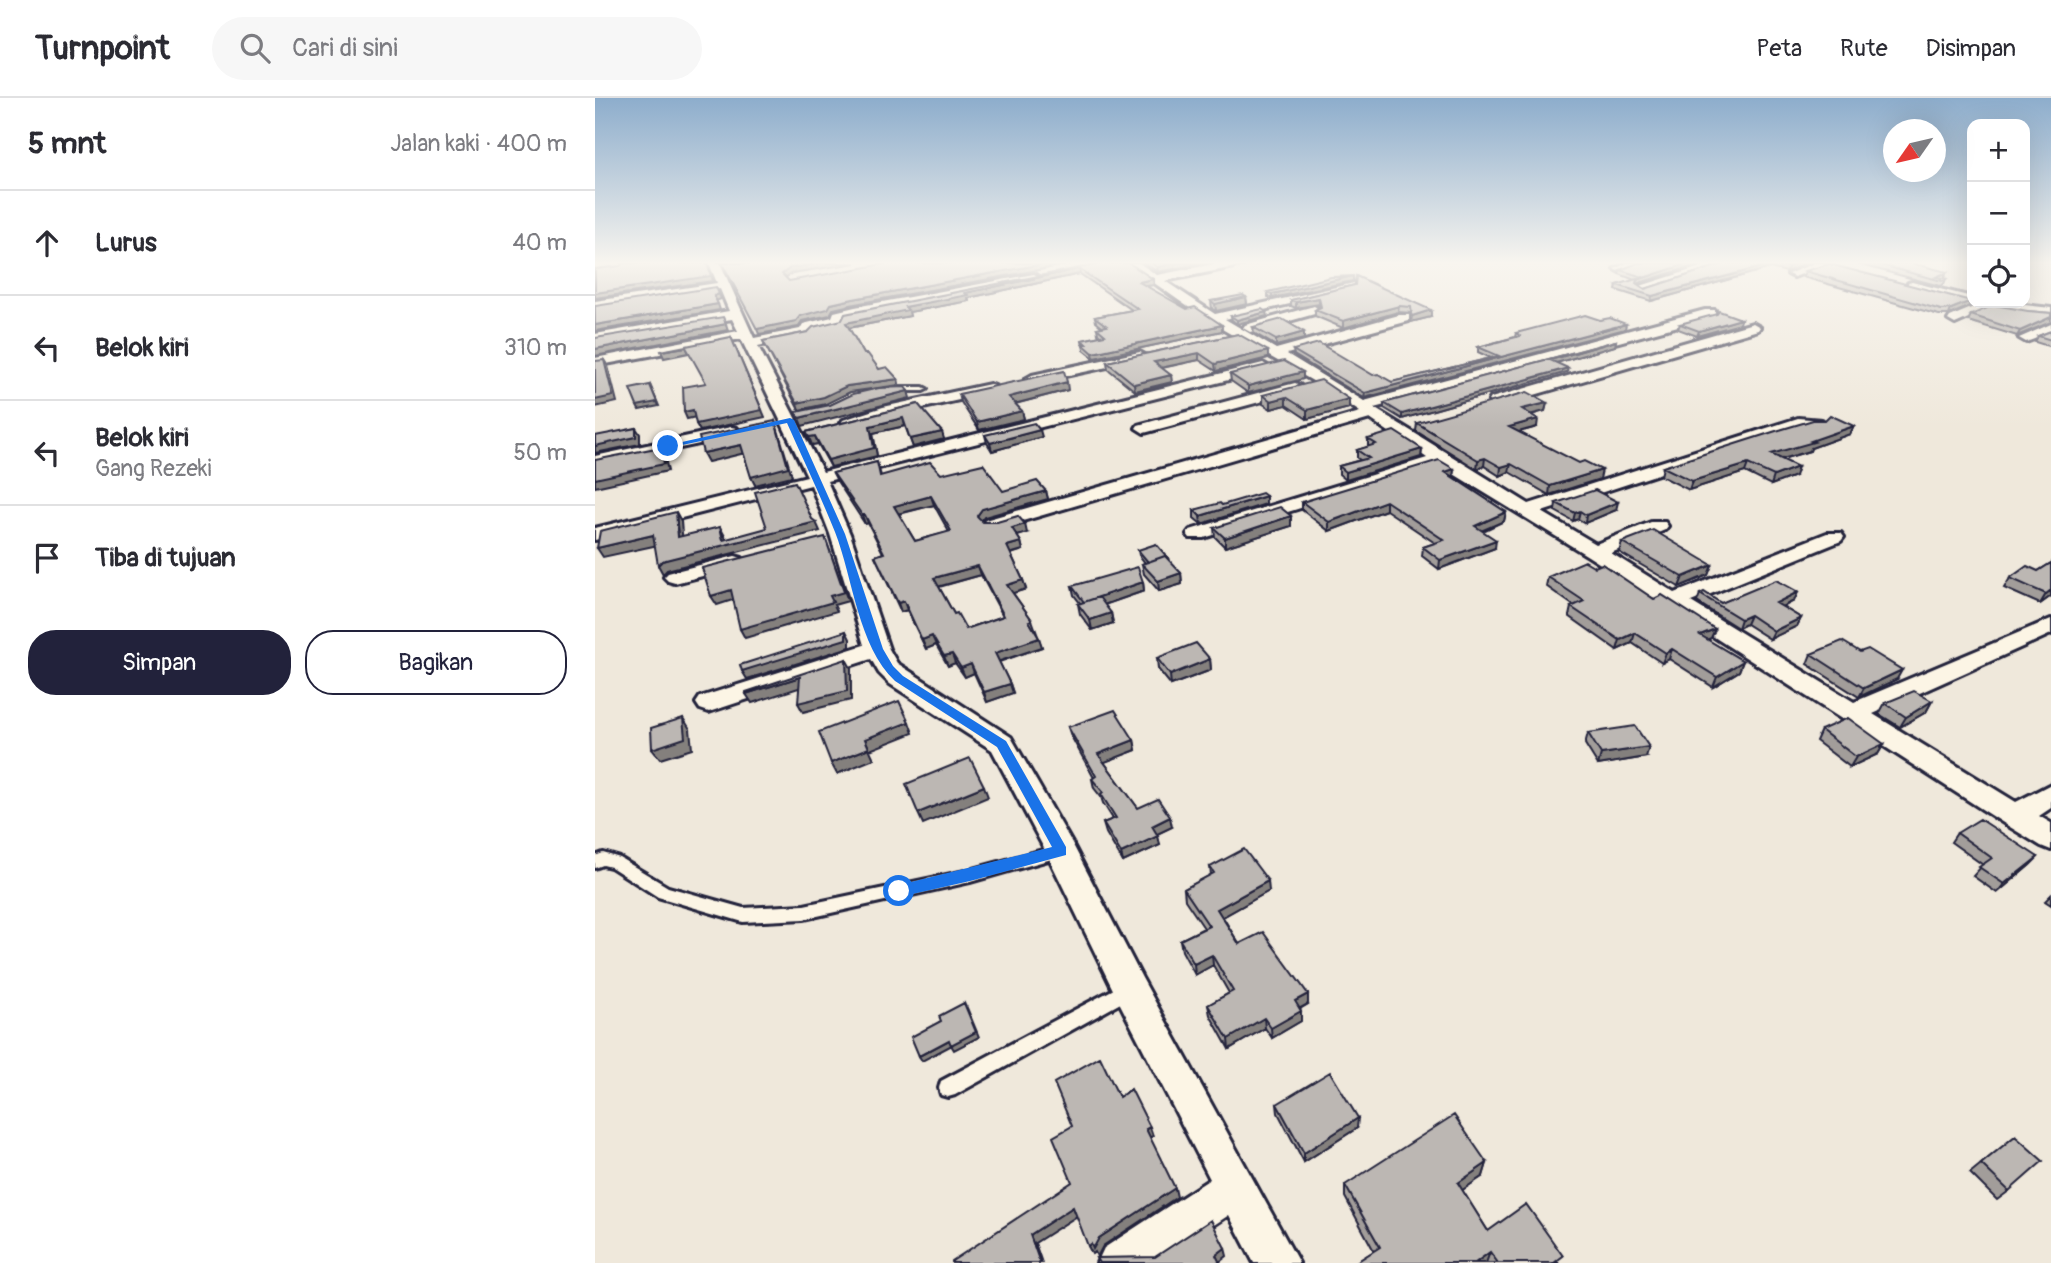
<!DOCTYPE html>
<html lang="id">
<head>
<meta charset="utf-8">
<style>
	:root { --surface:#fff; --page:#f7f7f7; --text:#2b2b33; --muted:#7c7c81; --line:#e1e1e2; --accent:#22223b }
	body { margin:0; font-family:Pangolin,sans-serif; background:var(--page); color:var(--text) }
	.controls { position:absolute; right:21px; top:21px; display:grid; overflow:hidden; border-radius:14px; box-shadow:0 7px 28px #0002 }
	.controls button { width:63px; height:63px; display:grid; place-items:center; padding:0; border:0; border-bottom:2px solid var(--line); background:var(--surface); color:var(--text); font:35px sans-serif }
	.compass { position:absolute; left:1288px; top:21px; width:63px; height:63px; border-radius:50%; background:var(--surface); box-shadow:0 7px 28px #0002; rotate:236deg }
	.stop { position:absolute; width:21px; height:21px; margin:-16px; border:5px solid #1a73e8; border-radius:50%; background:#fff }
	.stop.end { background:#1a73e8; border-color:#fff; box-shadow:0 2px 7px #0008 }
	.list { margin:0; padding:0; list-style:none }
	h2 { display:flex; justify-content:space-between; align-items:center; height:91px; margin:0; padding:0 28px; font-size:30px }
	h2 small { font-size:23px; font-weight:400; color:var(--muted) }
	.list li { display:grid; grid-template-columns:46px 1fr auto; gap:21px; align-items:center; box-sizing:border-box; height:105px; padding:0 28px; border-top:2px solid var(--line) }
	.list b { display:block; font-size:26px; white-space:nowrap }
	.list p { margin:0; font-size:23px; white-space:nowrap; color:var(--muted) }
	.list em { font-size:23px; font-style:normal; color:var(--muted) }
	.actions { display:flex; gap:14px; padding:21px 28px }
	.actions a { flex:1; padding:16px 0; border:2px solid var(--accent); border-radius:28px; text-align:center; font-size:24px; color:var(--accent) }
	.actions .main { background:var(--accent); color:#fff }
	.icon { flex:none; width:38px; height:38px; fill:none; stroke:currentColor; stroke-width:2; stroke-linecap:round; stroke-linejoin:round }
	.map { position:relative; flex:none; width:1456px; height:1165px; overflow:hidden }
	header { display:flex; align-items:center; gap:42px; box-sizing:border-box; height:98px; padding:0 35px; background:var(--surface); border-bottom:2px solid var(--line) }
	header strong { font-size:33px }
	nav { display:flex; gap:38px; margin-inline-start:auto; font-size:24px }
	.search { width:490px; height:63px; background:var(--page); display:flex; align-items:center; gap:18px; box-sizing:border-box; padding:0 24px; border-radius:38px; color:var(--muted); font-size:26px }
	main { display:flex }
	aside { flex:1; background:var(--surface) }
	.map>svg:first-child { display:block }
</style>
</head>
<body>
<header>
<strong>Turnpoint</strong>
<div class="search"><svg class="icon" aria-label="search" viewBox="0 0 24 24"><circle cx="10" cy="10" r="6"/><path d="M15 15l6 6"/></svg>Cari di sini</div>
<nav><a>Peta</a><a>Rute</a><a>Disimpan</a></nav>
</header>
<main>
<aside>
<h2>5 mnt<small>Jalan kaki · 400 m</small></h2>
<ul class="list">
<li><svg class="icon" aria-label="ahead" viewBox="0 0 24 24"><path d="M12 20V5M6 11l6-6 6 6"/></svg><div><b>Lurus</b></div><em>40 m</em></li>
<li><svg class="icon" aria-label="left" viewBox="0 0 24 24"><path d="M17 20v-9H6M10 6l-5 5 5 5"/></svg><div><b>Belok kiri</b></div><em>310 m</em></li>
<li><svg class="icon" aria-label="left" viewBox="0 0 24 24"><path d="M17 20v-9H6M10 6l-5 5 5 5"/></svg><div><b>Belok kiri</b><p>Gang Rezeki</p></div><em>50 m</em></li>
<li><svg class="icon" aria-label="arrive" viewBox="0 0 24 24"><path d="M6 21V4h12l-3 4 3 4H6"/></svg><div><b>Tiba di tujuan</b></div></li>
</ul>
<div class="actions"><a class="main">Simpan</a><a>Bagikan</a></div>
</aside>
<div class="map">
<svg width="1456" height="1165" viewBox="0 0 1456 1165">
	<rect width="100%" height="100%" fill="#efe8db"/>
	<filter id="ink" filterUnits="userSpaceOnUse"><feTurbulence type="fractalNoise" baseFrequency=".0143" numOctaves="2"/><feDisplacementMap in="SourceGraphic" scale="14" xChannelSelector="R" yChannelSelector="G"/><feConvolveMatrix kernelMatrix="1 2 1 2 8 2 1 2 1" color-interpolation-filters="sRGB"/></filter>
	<g filter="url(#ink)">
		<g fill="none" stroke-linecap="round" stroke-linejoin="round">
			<g stroke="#22223b" stroke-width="6">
				<path id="lane" d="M294 289H328L332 291 328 293H297L293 291Z
					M466 747 471 749 473 753 471 757 375 784 209 821 148 824 63 799 16 769 8 767 0 770V758L8 755 25 760 73 789 148 810 209 807 375 772Z
					M534 883 540 885 543 891 540 897 360 997 353 999 346 997 344 990 346 983Z"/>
			</g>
			<g stroke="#22223b" stroke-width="6">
				<path id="street" d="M114 165H125L159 240 205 231 208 226 237 219 239 214 260 209 439 176 445 180 439 184 260 217 250 219 248 225 218 232 215 237 163 248 228 374 668 265 675 269 673 272 232 383 255 436 294 551 302 565 416 639 477 745 547 880 704 1165H659L634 1117 562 1165H502L509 1150 615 1081 523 902 452 756 397 652 295 586 284 575 276 561 123 611 114 614 105 611 101 605 105 599 269 547 235 436 216 387 0 442V430L212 378 146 241 0 268V260L143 233 137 221 0 244V236L134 213 125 191 0 211V203L122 185Z
					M531 165H544L562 177 624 165H644L639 169 570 183 620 216 759 185V191L630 221 681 251 804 217H814V223L692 256 769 303 1110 212H1120V218L779 310 934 406 1203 320 1227 322 1229 325 1227 328H1210L947 414 1001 446 1056 424H1070L1073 428 1070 432 1016 455 1080 495 1232 435H1246L1249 439 1246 443 1096 504 1259 604 1456 521V536L1278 616 1421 704 1456 686V710L1444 718 1456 725V752L1446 748 1410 726 993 458 844 367 609 440H595L592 436 595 432 832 360 775 321 404 430H390L387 426 390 422 765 314 723 286 613 223Z
					M1032 165H1050L1025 174 1019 171Z
					M1118 165H1137L1048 193 1042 189Z
					M1219 165H1236L1199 179 1193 176Z
					M1317 184 1377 199V205H1412L1456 210V218L1396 210 1360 226 1353 222 1355 219 1381 208 1313 191V185Z
					M719 208 725 212 723 215 655 234 648 230 650 227Z
					M1158 225 1165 229 1163 232 908 306 902 308 894 303 896 300Z
					M1456 226V235L1431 244 1424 240Z
					M545 254 552 258 550 261 437 285 430 281 437 277Z
					M700 285 705 287 708 290 705 293 549 335 541 330 543 327Z
					M395 286 400 288 403 291 400 294 292 318 254 330 246 325 248 322 288 309Z
					M136 329 142 330 144 334 142 338 0 368V358Z
					M140 458 147 460 150 464 147 468 80 485 73 483 69 479 73 475Z"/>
			</g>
			<g stroke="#22223b" stroke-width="5">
				<path id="secondary" d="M0 165H35L27 170 0 174Z"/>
			</g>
			<use href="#lane" fill="#fcf5e5" fill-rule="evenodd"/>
			<use href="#street" fill="#fcf5e5" fill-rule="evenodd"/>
			<use href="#secondary" fill="#fcf5e5" fill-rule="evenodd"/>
		</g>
		<path fill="#a29d9a" stroke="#22223b" stroke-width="2" fill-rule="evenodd" d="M509 165 558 181 559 187 551 188 627 233 499 260 489 252 487 242 505 238 503 236 502 230 507 229 501 224 500 219 537 212 485 176 373 200 374 203 314 214 315 218 254 230 269 256 284 271 303 281 304 287 255 294 231 306 204 312 168 243 213 234Z
			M549 165H608L563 174Z
			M1108 165 1043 186 1050 191 1131 165H1211L1192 174 1175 170 1056 203 1021 192 1022 187 1040 182 1024 176 1025 172Z
			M1259 165H1316L1350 179 1347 180 1351 181 1349 186 1345 188Z
			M1210 173 1373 209 1354 217H1344L1208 179Z
			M761 178 836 219 816 224V215L803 214 748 230 720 218V212L724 209V206L701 210 696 208V202L760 187Z
			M758 183 677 200 673 199V194Z
			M651 199 652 206 621 213 617 211 616 203Z
			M1433 213 1456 215V224L1422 238 1373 223 1376 217Z
			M636 218H672L642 226 637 222Z
			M1085 226H1145L1102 238 1083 231Z
			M658 229 709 234V241L681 248 659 235Z
			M1030 231 769 300 699 257 698 252 797 284 896 260 883 254V249L920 239 921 235Z
			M1456 233V249L1440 244 1443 238Z
			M643 236 673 260 621 273 604 262 567 270 577 284 540 293 513 271 512 264Z
			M1021 243 1020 248 961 265 972 274 807 321 789 310V305Z
			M635 276 708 281 653 295 636 283Z
			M473 292 420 306 427 313 429 321 384 332 366 304 364 296Z
			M668 297 754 301V310L712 321 691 307 676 311 668 306Z
			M952 305 950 313 936 317 942 329 924 334 1005 381 954 397 914 374 905 378 889 368 882 371 821 333 822 325Z
			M323 306 349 341 318 349 310 328 278 335 282 358 236 369 223 346 217 347 211 334Z
			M1259 328 1255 336 1216 350 1215 353 1187 361 1200 378 1176 387 1150 374 1094 392 1066 378 1068 369Z
			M390 337 447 339 397 353 392 345Z
			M773 341 827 351 826 359 751 382 744 376V368L765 362 762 360V352L773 349Z
			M282 364 286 378 346 376 408 393H451L453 401 389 419 387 423 432 435 422 438 426 444 428 452 416 456 428 482 431 491 418 495 437 522 447 549 404 564 415 586 418 595 392 604 379 575 370 579 360 565 353 568 341 547 331 551 312 512 306 514 280 458 288 455 273 425 270 426 242 383 238 375ZM339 407 354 434 320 443 304 416ZM386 477 408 518 371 531 359 516 344 489Z
			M859 371 858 379 911 414 909 423 888 433 900 450 844 471 827 458 828 449 840 445 791 412 734 433 707 412V404Z
			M961 405 1021 412 990 425 983 421 978 423 960 413Z
			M671 406 606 426 599 420V412L627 407Z
			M696 418V428L630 449 620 439 619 430Z
			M1027 444 1117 467 1113 477 1084 489 1024 454Z
			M543 452 574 463 586 475 587 486 564 493 549 476 547 466 550 465 544 457Z
			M1456 465V498L1445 506 1409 490 1415 480 1443 473Z
			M1000 469 1059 501 1120 531 1116 540 1113 542 1148 563 1144 573 1118 589 1074 561 1067 565 1037 545 1022 552 974 518 976 509 979 508 951 488 953 479Z
			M548 484 549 493 509 507 516 515 518 525 497 532 485 516 483 506 485 505 479 497 477 488Z
			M1203 494 1199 503 1188 509 1206 520 1202 528 1175 541 1151 526 1143 530 1102 504 1105 496 1126 505Z
			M1216 556 1302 581 1264 599 1212 566Z
			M562 560 615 561 616 572 576 587 563 571Z
			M1337 603 1331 614 1305 629 1284 616 1290 605Z
			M473 629 539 642 541 652 509 664 543 710 577 729 562 736 565 747 528 764 511 735 508 725 518 721 508 705 506 699 499 690 497 681 499 680 476 638Z
			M1226 632 1289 646 1283 656 1255 669 1221 643Z
			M993 635 1051 659 1003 667 990 646Z
			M1362 735 1443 759 1435 767 1402 795 1378 778 1388 767 1356 744Z
			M615 769 674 793 628 819 644 846 713 906 705 911 706 923 677 940 670 930 634 951 615 917 613 907 634 895 618 867 600 877 587 853 585 842 609 830 590 802 589 791 616 777Z
			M1456 797V807L1450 803Z
			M682 1006 762 1030 709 1064 683 1015Z
			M1420 1038 1414 1093 1402 1102 1375 1075Z
			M892 1065 888 1078 867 1092 893 1133 964 1165H760L779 1153 750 1099V1087Z"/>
		<path fill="#84807d" stroke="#22223b" stroke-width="2" d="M112 165 118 183 0 200V195Z
			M227 165H261L197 175 189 181 187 176 195 170Z
			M453 165H481L260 206 238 211 235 217 207 223 203 229 164 236 162 231 236 206 258 201Z
			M582 165H608L563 174 562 169Z
			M641 165H666L641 170Z
			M1094 165H1108L1041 186V185L1042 182Z
			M1202 165H1211L1192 174 1193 169Z
			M1177 166 1175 170 1056 203 1057 198Z
			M484 171 485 176 373 200 374 203 314 214 315 218 253 230 251 225 310 209 370 195Z
			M1352 174 1350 179 1343 182 1341 179Z
			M758 178V183L677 200V196Z
			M558 181 559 187 545 189 544 184Z
			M124 196 126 201 121 203 119 198Z
			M651 199 652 206 621 213 620 206Z
			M724 200V206L701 210V204Z
			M1376 203 1373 209 1354 217 1356 211Z
			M123 206 125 212 0 233V227Z
			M804 208 803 214 748 230V223Z
			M836 212V219L816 224 817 218Z
			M671 214 672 218 642 226V222Z
			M1456 219V224L1422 238 1425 233Z
			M1146 221 1145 226 1102 238 1104 233Z
			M131 226 133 232 0 258V251Z
			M1031 226 1030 231 769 300 770 295Z
			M627 227V233L499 260 498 255Z
			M709 234V241L681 248V242Z
			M136 239 170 319 105 333 101 326Z
			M1021 243 1020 248 954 267 955 262Z
			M91 249 94 255 69 260 66 253Z
			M673 253V260L621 273 620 266Z
			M604 255V262L560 271 559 264Z
			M9 262 13 268 22 304 0 309V302Z
			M973 270 972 274 807 321V316Z
			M708 274V281L653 295V288Z
			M576 277 577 284 540 293 539 286Z
			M303 281 304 287 255 294 231 306 204 312 202 305 252 288Z
			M472 284 473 292 415 307 414 299Z
			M55 287 64 308 44 312 42 308Z
			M313 293 315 300 207 328 204 320Z
			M691 299V307L676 311V303Z
			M754 301V310L712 321V312Z
			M952 305 950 313 926 319 927 311Z
			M98 312 101 319 92 321 89 314Z
			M427 313 429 321 384 332 382 324Z
			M308 320 310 328 278 335 282 358 236 369 233 362 275 328Z
			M943 321 942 329 912 337 914 329Z
			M180 323 183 332 197 378 160 387 156 379Z
			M1259 328 1255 336 1216 350 1215 353 1173 365 1176 356Z
			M41 330 45 336V346L0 355V348Z
			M445 332 447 339 397 353 395 345Z
			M347 334 349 341 318 349 315 341Z
			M220 338 223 346 217 347 214 339Z
			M146 347 150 355 113 364 108 355Z
			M66 349 69 356 73 373 0 389V381Z
			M827 351 826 359 751 382V374Z
			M890 360 889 368 882 371 883 362Z
			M916 366 914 374 905 378 906 369Z
			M1153 366 1150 374 1094 392 1097 383Z
			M1203 369 1200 378 1176 387 1179 378Z
			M859 371 858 379 850 374Z
			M1007 372 1005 381 954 397 955 388Z
			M451 393 453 401 389 419 384 426 382 418 387 411Z
			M336 398 339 407 302 416 299 408Z
			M671 398V406L606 426 605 418Z
			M791 403V412L734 433V424Z
			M1023 404 1021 412 990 425 991 417Z
			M985 413 983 421 978 423 980 415Z
			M81 414 86 423 88 448 83 439Z
			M911 414 909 423 879 436 880 428Z
			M267 417H270L273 425 270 426Z
			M696 418V428L630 449V440Z
			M221 424 225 433 72 472 68 476 63 467 67 463 128 442 125 429 130 438 132 446Z
			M430 426 432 435 419 439 417 430Z
			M58 437 63 447 8 459 2 450Z
			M230 439 253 503 239 507 242 513 150 540 145 531 235 498Z
			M901 442 900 450 844 471 845 462Z
			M426 444 428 452 414 456 412 448Z
			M1117 467 1113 477 1084 489 1088 479Z
			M383 468 386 477 342 489 339 480Z
			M586 475 587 486 564 493 563 483Z
			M428 482 431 491 415 496 412 487Z
			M548 484 549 493 491 513 489 504Z
			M136 492 141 501 122 507 116 498Z
			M1456 492V498L1445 506 1451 496Z
			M1203 494 1199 503 1178 513 1181 505Z
			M309 503 312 512 306 514 303 505Z
			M516 515 518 525 497 532 495 522Z
			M1155 517 1151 526 1143 530 1146 521Z
			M1206 520 1202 528 1175 541 1179 533Z
			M1120 531 1116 540 1101 547 1105 537Z
			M251 533 255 541V549L152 581 147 573Z
			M1040 535 1037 545 1022 552 1025 542Z
			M337 538 341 547 331 551 327 542Z
			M444 540 447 549 402 564 400 555Z
			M1077 551 1074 561 1067 565 1071 555Z
			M357 556 360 565 353 568 349 558Z
			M251 561 256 570V602L208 614 203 605Z
			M615 561 616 572 576 587 575 577Z
			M1148 563 1144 573 1118 589 1122 579Z
			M376 566 379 575 370 579 366 570Z
			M1307 572 1302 581 1264 599 1269 590Z
			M205 579 210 588 157 605 151 596Z
			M415 586 418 595 392 604 389 594Z
			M1337 603 1331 614 1305 629 1311 619Z
			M88 620 95 631 97 651 65 661 57 651Z
			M314 624 318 635 275 652 270 641Z
			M539 642 541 652 505 666 503 656Z
			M1289 646 1283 656 1255 669 1261 659Z
			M1054 649 1051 659 1003 667 1006 656Z
			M274 650 279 661 242 676 236 665Z
			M389 688 393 699 328 726 323 715Z
			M575 719 577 729 558 738 557 728Z
			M563 738 565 747 528 764 526 755Z
			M1443 759 1435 767 1402 795 1409 786Z
			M673 783 674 793 624 821 622 811Z
			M617 857 618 867 600 877 599 866Z
			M713 896V906L700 913V903Z
			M372 910 384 939 359 952 356 947Z
			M706 913V923L677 940 676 930Z
			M669 920 670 930 634 951 633 941Z
			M354 942 357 947 327 963 324 958Z
			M763 1020 762 1030 709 1064V1055Z
			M555 1029 558 1038 554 1040 551 1031Z
			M892 1065 888 1078 860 1097 863 1085Z
			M580 1090 582 1099 508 1148 502 1159 500 1154 497 1156 493 1148 504 1140Z
			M478 1109 482 1118 440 1145 447 1165H445L435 1137Z
			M630 1150 632 1158 623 1165 621 1157Z
			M895 1154 891 1165H880Z"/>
		<path fill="#bcb7b3" stroke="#22223b" stroke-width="2" fill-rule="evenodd" d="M28 165H112L116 178 0 195V171L25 168Z
			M127 165H227L195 170 187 176 194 183 294 165H453L258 201 236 206 233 211 205 218 201 223 162 231Z
			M509 165H534L558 181 544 184 592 211 600 209 627 227 498 255 488 246H491L487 242 510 237 502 230 512 228 500 219 543 211 484 171 370 195 373 197 310 209 313 212 251 225 269 256H273L284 271 292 269 303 281 252 288 229 299 202 305 168 243 213 234 218 229 247 222 250 216Z
			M556 165H582L562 169Z
			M1043 165H1094L1042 182 1041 185 1050 191 1131 165H1202L1193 169 1177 166 1057 198 1022 187 1048 179 1025 172Z
			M1278 165H1316L1352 174 1341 179 1351 181 1347 183Z
			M1234 166 1376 203 1356 211 1346 212 1210 173Z
			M758 178 677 196 673 194 736 179Z
			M761 178 836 212 817 218 816 209 804 208 748 223 720 212 726 209 724 200 701 204 696 202 760 187Z
			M121 189 124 196 119 198 123 206 0 227V208Z
			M648 197 651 199 620 206 616 203Z
			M1399 207 1433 213 1456 215V219L1425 233 1376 217Z
			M667 211 671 214 642 222 636 218Z
			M1124 213 1146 221 1104 233 1085 226 1122 216Z
			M990 217 1005 222 1015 220 1031 226 770 295 698 252 724 245 778 277 783 276 797 284 904 258 883 249 925 238 921 235Z
			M128 219 131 226 0 251V240Z
			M687 221 709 234 681 242 658 229Z
			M1456 233V242L1443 238Z
			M643 236 673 253 620 266 604 255 559 264 576 277 539 286 512 264Z
			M136 239 167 312 101 326 98 312 89 314 88 289 111 285 91 249 66 253Z
			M1021 243 955 262 973 270 807 316 789 305Z
			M9 262 18 298 0 302V263Z
			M689 263 708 274 653 288 635 276Z
			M469 273 472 284 414 299 427 313 382 324 364 296Z
			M726 282 754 301 712 312 691 299 676 303 668 297Z
			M55 287 62 304 42 308 35 291Z
			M310 289 313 293 204 320 201 314 235 307 258 296 284 290Z
			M932 294 952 305 927 311 943 321 914 329 984 365 989 363 1007 372 955 388 916 366 906 369 890 360 883 362 822 325Z
			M323 306 347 334 315 341 308 320 275 328 279 350 233 362 220 338 214 339 211 334Z
			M1235 317 1259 328 1216 343 1219 344 1176 356 1203 369 1179 378 1153 366 1097 383 1068 369 1181 333 1218 322H1230Z
			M180 323 193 369 156 379 146 347 108 355 104 339Z
			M439 325 445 332 395 345 390 337Z
			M41 330V339L0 348V338Z
			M799 333 827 351 751 374 744 368 774 360 762 352 781 346 773 341Z
			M66 349 69 366 0 381V362Z
			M844 362 859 371 850 374 911 414 880 428 901 442 845 462 828 449 849 442 791 403 734 424 707 404Z
			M282 364 285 378 335 364 346 376 388 366 408 393 442 383 451 393 387 411 382 418 388 424H402L423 418 430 426 417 430 426 444 412 448 428 482 412 487 437 522 434 523 444 540 400 555 415 586 389 594 376 566 366 570 357 556 349 558 337 538 327 542 309 503 303 505 280 458 289 455 270 417H267L238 375ZM336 398 356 433 320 443 299 408ZM383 468 409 518 371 531 362 515 359 516 339 480Z
			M200 384 217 421 221 424 67 463 63 467 58 437 2 450 5 433 81 414 83 439 125 429 128 442 172 430 160 394Z
			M1000 392 1023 404 991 417 985 413 980 415 961 405Z
			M667 395 671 398 605 418 599 412 625 405 627 407Z
			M685 409 696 418 630 440 619 430Z
			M1058 432 1117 467 1088 479 1027 444Z
			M230 439 249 494 235 498 238 504 145 531 136 492 116 498 107 470Z
			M561 446 574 461 570 458 553 464 543 452Z
			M570 458 586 475 563 483 547 466Z
			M990 463 1000 469 1007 466 1059 501 1067 497 1120 531 1105 537 1148 563 1122 579 1077 551 1071 555 1040 535 1025 542 976 509 989 503 953 479Z
			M1456 465V492L1451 496 1415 480 1432 468 1443 473Z
			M543 469 548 484 489 504 477 488Z
			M1181 482 1203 494 1181 505 1206 520 1179 533 1155 517 1146 521 1105 496 1109 494 1126 505Z
			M504 499 516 515 495 522 483 506Z
			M251 533V541L147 573 145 567Z
			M1247 543 1265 554 1273 551 1307 572 1269 590 1216 556Z
			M601 545 615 561 575 577 562 560Z
			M251 561 252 593 203 605 205 579 151 596V594Z
			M1319 593 1337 603 1311 619 1290 605Z
			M304 603 314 624 270 641 274 650 236 665 224 634Z
			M520 612 539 642 503 656 543 710 563 701 575 719 557 728 563 738 526 755 508 725 521 720 506 696 508 694 497 681 501 678 473 629Z
			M88 620 90 640 57 651 56 630Z
			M1253 620 1289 646 1261 659 1226 632Z
			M1040 628 1054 649 1006 656 993 635Z
			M375 660 389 688 323 715 311 686Z
			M1385 721 1443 759 1409 786 1384 769 1397 760 1362 735Z
			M649 751 673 783 622 811 644 846 668 834 713 896 700 903 706 913 676 930 669 920 633 941 613 907 638 893 617 857 599 866 585 842 614 828 589 791 619 775 615 769Z
			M369 905 381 934 356 947 354 942 324 958 316 939 346 923 344 918Z
			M505 959 524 999 536 991 555 1029 551 1031 580 1090 504 1140 498 1151 496 1146 493 1148 478 1109 435 1137 445 1165H357V1163L477 1084 458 1039 477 1028 459 985Z
			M735 974 763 1020 709 1055 682 1006Z
			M859 1017 892 1065 863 1085 893 1133 931 1106 968 1158 959 1165H903L895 1154 880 1165H760L785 1149 750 1087Z
			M1420 1038 1448 1063 1414 1093 1386 1066Z
			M616 1122 630 1150 621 1157 625 1165H504L501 1160 560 1159Z"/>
	</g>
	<linearGradient id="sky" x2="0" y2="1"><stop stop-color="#8dadcc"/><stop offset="0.5" stop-color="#f8f5ef"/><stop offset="1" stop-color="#f8f5ef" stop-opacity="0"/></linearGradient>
	<rect width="1456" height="329" fill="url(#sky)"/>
	<path fill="#1a73e8" d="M195 320 199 322 250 436 288 551 298 568 308 578 411 643 471 749V757L375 783 304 799 299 797 297 793 299 789 304 787 457 749 402 649 300 583C263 548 258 480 240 434 225 397 208 361 192 325L73 350 69 348Z"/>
</svg>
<div class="controls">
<button>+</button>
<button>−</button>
<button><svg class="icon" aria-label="locate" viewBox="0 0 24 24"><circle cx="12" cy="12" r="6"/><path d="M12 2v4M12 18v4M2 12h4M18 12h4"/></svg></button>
</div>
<svg class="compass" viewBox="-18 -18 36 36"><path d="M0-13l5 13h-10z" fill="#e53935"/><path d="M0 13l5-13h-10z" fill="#7c7c81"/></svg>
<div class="stop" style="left:304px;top:793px"></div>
<div class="stop end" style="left:73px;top:348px"></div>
</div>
</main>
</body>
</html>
